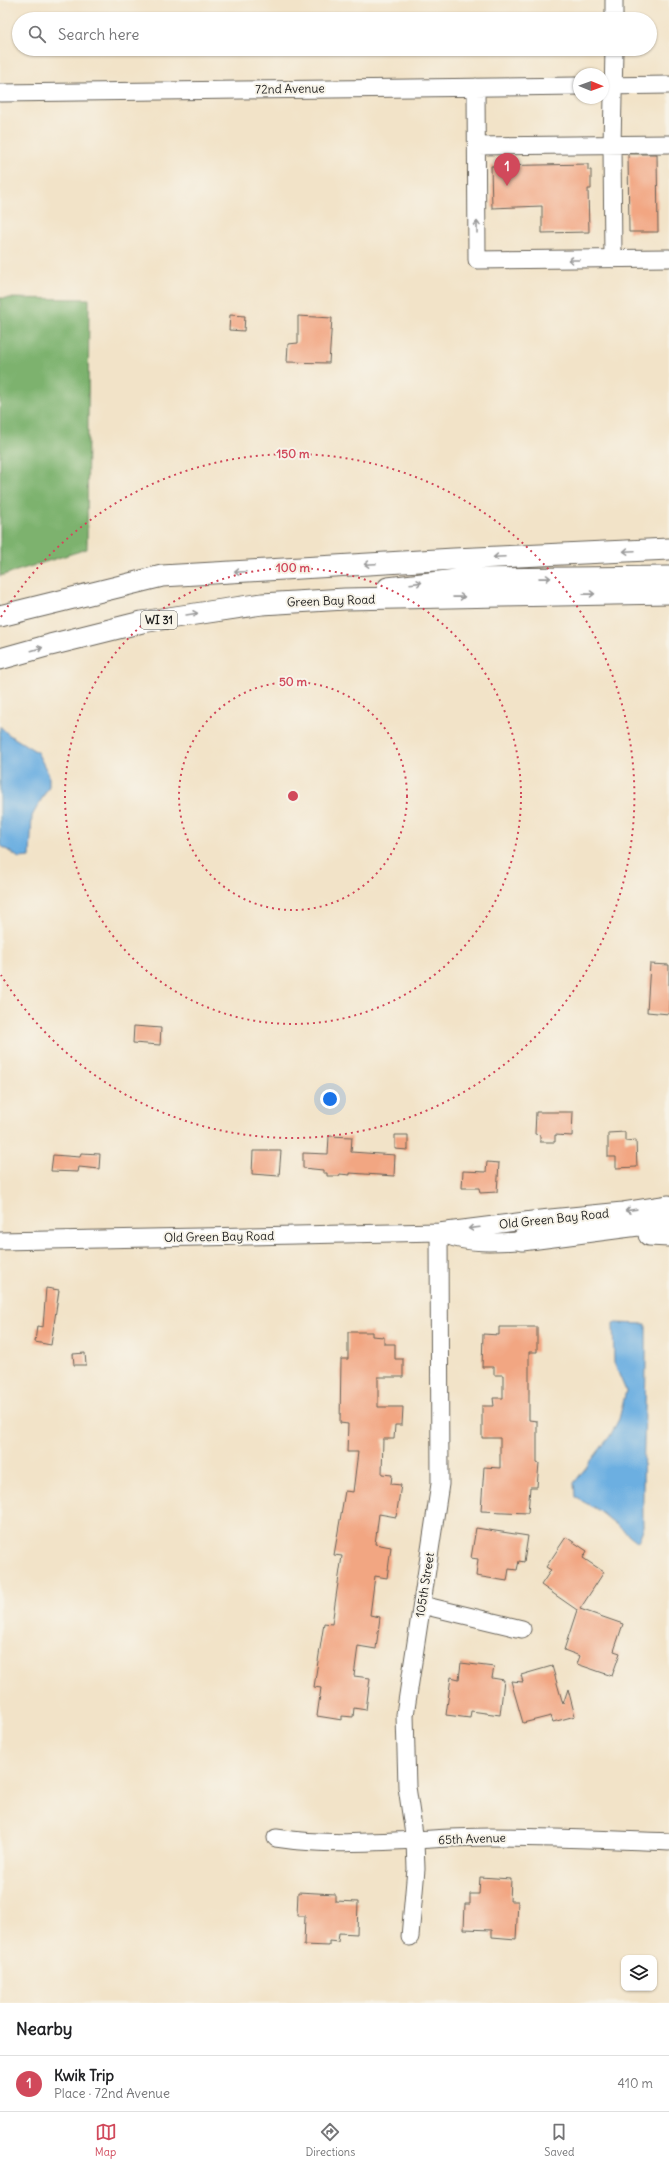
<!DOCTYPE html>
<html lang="en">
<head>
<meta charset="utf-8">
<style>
	:root { --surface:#fff; --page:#f2f2f2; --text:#202124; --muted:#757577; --line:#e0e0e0; --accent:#d1495b }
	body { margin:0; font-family:Delius,sans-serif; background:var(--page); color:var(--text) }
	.controls { position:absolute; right:12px; bottom:12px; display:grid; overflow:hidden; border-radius:8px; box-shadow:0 1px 3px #0004 }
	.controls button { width:36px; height:36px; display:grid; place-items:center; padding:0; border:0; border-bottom:1px solid var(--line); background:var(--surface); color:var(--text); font:20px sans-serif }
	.compass { position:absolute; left:573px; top:68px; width:36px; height:36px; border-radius:50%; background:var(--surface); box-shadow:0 1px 3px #0004; rotate:91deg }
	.you { position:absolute; left:330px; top:1099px; width:14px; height:14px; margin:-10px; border:3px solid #fff; border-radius:50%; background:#1a73e8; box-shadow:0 0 0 6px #1a73e833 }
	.badge { display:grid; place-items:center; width:26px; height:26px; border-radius:50%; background:var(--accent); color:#fff; font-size:13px; font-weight:700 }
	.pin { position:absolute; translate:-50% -33px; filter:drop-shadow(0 1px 2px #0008) }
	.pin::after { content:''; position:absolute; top:21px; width:14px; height:12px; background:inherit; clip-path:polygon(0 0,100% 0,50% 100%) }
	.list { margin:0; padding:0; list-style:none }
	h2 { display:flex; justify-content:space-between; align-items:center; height:52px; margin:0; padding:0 16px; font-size:17px }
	h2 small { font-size:13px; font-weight:400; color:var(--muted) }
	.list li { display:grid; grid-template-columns:26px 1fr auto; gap:12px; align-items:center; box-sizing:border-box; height:56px; padding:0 16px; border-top:1px solid var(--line) }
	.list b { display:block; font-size:15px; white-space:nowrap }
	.list p { margin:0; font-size:13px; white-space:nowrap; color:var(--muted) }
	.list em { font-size:13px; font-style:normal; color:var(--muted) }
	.icon { flex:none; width:22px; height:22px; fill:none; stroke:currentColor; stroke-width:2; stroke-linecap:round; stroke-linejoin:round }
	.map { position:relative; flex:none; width:669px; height:2003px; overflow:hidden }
	.search { position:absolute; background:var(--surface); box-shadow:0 1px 3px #0004; left:12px; right:12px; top:12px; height:44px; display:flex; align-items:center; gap:10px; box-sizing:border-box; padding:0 14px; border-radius:22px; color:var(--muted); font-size:15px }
	.sheet { height:108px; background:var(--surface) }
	nav { display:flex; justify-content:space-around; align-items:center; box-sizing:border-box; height:56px; border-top:1px solid var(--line); background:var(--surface); font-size:11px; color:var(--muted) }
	nav a { display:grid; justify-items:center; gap:2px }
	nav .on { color:var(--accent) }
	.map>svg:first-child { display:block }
</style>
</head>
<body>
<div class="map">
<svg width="669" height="2003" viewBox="0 0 669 2003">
	<rect width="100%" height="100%" fill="#f7f3e8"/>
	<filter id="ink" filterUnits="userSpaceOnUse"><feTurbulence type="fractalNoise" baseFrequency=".025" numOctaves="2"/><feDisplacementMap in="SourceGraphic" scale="8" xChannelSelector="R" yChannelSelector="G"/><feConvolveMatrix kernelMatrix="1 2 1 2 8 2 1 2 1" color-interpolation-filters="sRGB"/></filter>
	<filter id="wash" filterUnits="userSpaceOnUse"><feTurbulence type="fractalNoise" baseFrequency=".012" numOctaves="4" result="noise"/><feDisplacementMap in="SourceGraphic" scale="16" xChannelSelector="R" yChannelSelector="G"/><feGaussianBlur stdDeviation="0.9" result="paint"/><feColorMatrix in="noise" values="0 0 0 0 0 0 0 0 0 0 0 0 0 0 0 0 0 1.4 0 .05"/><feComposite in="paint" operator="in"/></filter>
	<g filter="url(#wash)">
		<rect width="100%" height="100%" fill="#f2e3c8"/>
		<path fill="#7db26e" stroke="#4c6745" d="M0 298 89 299 87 549 0 576Z"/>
		<path fill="#6cafe1" stroke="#44667e" d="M0 726 8 734 37 752 49 775V786L32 816 30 857 19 858 0 845Z
			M613 1323 646 1324C647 1393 642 1461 643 1529L638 1542 598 1510 575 1497 574 1483 610 1436 619 1419 626 1391 614 1363Z"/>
		<g id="blocks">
			<path fill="#f2a682" d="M628 154H657L658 232H629Z
				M588 164V170H591V189H588L589 232 542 233V206L492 208 491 166Z
				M230 315 245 316 244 331 229 330Z
				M298 316 332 318 329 363 287 362 288 344 298 343Z
				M650 964 669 965V1014L647 1012Z
				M134 1026 161 1028 160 1045 133 1043Z
				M536 1112H573L572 1136 555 1135V1142H540V1135L535 1134Z
				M625 1132V1141L636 1140 637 1167 616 1168V1157H608V1133Z
				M395 1135H408V1150L395 1149Z
				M329 1136 352 1137 351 1152 395 1155 394 1176 350 1173V1175L340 1174 339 1176H327V1173H323V1170L303 1168V1153L328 1154Z
				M253 1151H281L279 1176 252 1174Z
				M81 1153 100 1154 99 1169 79 1167 78 1172 51 1171 53 1155 80 1157Z
				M487 1162 499 1163 497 1192 480 1193 479 1188H462L463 1171 486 1172Z
				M46 1288 59 1290 51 1345 35 1342 37 1326 43 1327Z
				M499 1327H537V1352H529V1420L537 1421V1462L539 1463 537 1487H530L528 1513 481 1511 484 1467 500 1468V1438H482V1406H494L493 1398H503V1375H494V1367H482L483 1334 499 1335Z
				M348 1332H372V1336L384 1337V1344H395V1359H403V1377H378V1407H403L402 1425H395L394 1439H383L382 1474 392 1475 391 1484 401 1485 396 1517 379 1514 375 1544 391 1547 387 1578 375 1576 370 1615 380 1617 376 1649 358 1646 354 1676 370 1678 366 1710 354 1708 353 1717 342 1716V1720L317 1716 321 1688 314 1687 324 1623 332 1624 342 1556 334 1555 345 1491 353 1492 358 1452H347L348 1424 340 1423 341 1359H348Z
				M85 1353 86 1365H74L73 1354Z
				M476 1528 528 1536 524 1562 519 1561 517 1570 509 1569 507 1581 476 1576 478 1559 471 1558Z
				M566 1537 587 1551 583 1558 604 1572 580 1609 623 1624 614 1651 620 1653 612 1676 577 1664 580 1656 564 1650 577 1610 541 1585 551 1570 546 1567Z
				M461 1663 494 1667 492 1678 504 1680 500 1715 471 1711 470 1718 446 1715 451 1677 459 1679Z
				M552 1666 563 1704 568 1689 575 1716 553 1722 551 1716 523 1723 511 1681 523 1682 521 1675Z
				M480 1877 511 1879 510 1901H518L516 1939 492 1937V1930L464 1929 465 1904H470V1894H479Z
				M298 1892 335 1894V1901L358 1902 357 1934 339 1933 338 1942 329 1941V1946L304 1945 305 1916H297Z"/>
		</g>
	</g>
	<g filter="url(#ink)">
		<use href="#blocks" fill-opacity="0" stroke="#676258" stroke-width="1"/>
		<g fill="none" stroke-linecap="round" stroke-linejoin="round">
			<g stroke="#676258" stroke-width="19">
				<path id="minor" d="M614 19V0
					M603 86 669 85
					M476 87 477 260 669 258
					M0 93 579 86
					M478 146 669 144
					M613 259 612 145 614 49
					M446 1235C474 1246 506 1241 535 1240
					M0 1241 439 1232 540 1219 623 1211 669 1204
					M422 1605 522 1629
					M276 1838C346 1849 419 1837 490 1837 550 1837 609 1840 669 1842
					M410 1937 416 1869 415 1841 407 1787 405 1715 440 1484 439 1232"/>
			</g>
			<g stroke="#676258" stroke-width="23">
				<path id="major" d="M388 588 465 579 669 577
					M0 616 162 576 454 559 669 549
					M0 659 50 645 142 622 262 604 345 599 669 593
					M649 1235 669 1236
					M522 1240 669 1221"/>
			</g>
			<use href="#minor" stroke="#fff" stroke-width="17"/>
			<use href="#major" stroke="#fff" stroke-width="21"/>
		</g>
		<defs><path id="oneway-shaft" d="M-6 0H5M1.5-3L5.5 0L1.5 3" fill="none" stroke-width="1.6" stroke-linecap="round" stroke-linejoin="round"/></defs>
		<g stroke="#999">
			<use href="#oneway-shaft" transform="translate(477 227) rotate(-90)"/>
			<use href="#oneway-shaft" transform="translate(574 260) rotate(180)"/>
			<use href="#oneway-shaft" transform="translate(629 551) rotate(177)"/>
			<use href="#oneway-shaft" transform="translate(499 557) rotate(177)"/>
			<use href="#oneway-shaft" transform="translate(370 564) rotate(177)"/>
			<use href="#oneway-shaft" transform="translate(240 572) rotate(177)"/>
			<use href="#oneway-shaft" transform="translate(545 578) rotate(-1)"/>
			<use href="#oneway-shaft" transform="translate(416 583) rotate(-7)"/>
			<use href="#oneway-shaft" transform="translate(589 594) rotate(-1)"/>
			<use href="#oneway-shaft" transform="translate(459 597) rotate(-1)"/>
			<use href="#oneway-shaft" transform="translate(192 614) rotate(-9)"/>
			<use href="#oneway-shaft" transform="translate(37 649) rotate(-16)"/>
			<use href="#oneway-shaft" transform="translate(631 1210) rotate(172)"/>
			<use href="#oneway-shaft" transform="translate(474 1228) rotate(173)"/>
		</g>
	</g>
	<g fill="none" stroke="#d1495b" stroke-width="2" stroke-dasharray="2 4">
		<circle cx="293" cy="796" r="114"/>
		<circle cx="293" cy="796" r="228"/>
		<path d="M1 617A342 342 0 1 1 1 975"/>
	</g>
	<g text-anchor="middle" stroke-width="4" stroke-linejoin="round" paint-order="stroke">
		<rect fill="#f7f3e8" stroke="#5e5c59" stroke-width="1" x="141" y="611" width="36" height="18" rx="3"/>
		<g font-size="11" font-weight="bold" fill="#1c1c1c">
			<text x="159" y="624">WI 31</text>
		</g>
		<g font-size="12" fill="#1c1c1c" stroke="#f7f3e8">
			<text transform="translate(290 89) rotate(-1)" y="4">72nd Avenue</text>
			<text transform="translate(331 601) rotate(-2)" y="4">Green Bay Road</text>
			<text transform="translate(554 1219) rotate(-6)" y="4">Old Green Bay Road</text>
			<text transform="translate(219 1237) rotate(-1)" y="4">Old Green Bay Road</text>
			<text transform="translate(425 1585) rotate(-81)" y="4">105th Street</text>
			<text transform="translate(472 1839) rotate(-2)" y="4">65th Avenue</text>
		</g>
	</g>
	<circle cx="293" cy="796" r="6" fill="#d1495b" stroke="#f7f3e8" stroke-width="2"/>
	<g font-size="12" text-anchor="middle" font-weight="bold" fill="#d1495b" stroke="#f7f3e8" stroke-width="4" stroke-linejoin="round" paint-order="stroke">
		<text x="293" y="458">150 m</text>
		<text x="293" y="572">100 m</text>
		<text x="293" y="686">50 m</text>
	</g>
</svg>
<div class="controls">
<button><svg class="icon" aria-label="layers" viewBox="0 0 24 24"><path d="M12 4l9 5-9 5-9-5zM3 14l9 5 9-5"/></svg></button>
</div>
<svg class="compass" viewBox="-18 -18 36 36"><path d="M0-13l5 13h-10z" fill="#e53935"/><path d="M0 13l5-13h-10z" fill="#757577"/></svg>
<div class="you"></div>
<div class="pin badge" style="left:507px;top:186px">1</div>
<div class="search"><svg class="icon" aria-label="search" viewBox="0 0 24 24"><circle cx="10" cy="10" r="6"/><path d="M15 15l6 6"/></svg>Search here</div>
</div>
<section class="sheet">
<h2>Nearby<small></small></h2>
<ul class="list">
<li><span class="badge">1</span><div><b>Kwik Trip</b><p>Place · 72nd Avenue</p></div><em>410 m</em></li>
</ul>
</section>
<nav>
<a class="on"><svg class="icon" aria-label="map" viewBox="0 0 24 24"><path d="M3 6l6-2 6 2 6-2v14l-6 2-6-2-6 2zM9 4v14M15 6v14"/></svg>Map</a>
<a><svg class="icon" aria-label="directions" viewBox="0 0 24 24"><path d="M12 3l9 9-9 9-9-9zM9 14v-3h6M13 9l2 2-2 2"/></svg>Directions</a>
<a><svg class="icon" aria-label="saved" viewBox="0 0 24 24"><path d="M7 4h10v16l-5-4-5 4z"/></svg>Saved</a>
</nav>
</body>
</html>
